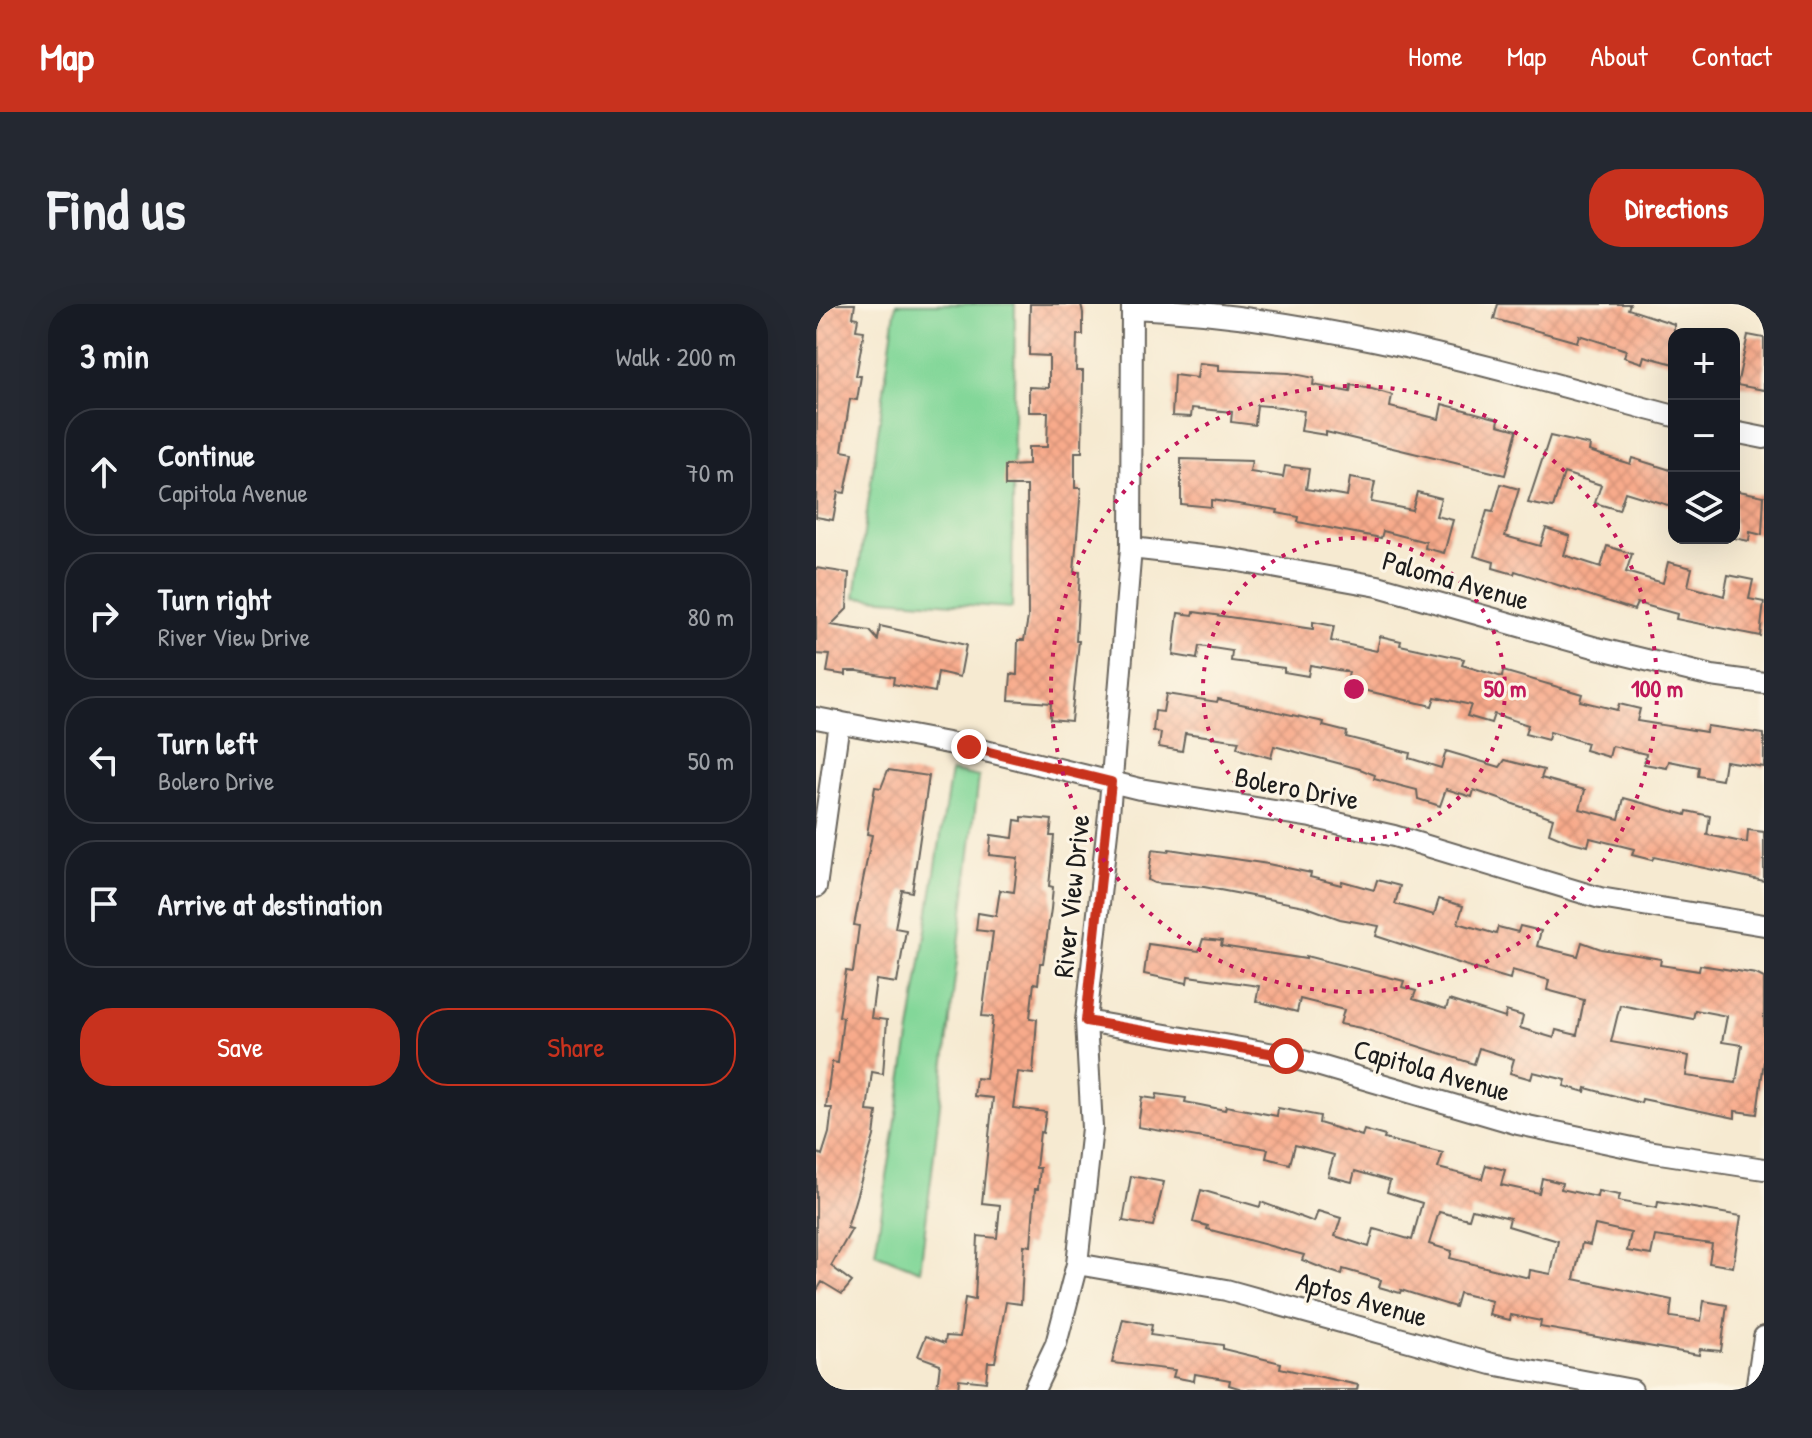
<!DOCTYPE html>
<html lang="en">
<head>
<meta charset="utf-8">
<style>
	:root { --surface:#171b24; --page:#242831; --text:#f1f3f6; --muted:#9ea1a6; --line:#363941; --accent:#c8321e }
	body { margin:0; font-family:"Patrick Hand",sans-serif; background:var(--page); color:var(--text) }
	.controls { position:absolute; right:24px; top:24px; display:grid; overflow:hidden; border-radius:16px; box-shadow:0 8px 32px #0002 }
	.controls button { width:72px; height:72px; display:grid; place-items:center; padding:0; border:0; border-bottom:2px solid var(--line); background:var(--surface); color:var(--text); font:40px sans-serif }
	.stop { position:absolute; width:24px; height:24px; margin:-18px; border:6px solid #c8321e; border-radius:50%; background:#fff }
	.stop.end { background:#c8321e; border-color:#fff; box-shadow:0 2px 8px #0008 }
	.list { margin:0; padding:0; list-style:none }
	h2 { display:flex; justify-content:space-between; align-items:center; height:104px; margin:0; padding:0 32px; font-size:34px }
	h2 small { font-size:26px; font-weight:400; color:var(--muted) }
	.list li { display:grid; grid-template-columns:52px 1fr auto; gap:24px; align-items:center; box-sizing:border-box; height:128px; margin:0 16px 16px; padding:0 16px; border:2px solid var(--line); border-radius:32px }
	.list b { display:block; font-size:30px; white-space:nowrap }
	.list p { margin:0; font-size:26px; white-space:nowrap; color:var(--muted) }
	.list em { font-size:26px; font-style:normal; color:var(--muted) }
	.actions { display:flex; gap:16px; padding:24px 32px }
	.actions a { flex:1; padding:18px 0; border:2px solid var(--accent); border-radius:32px; text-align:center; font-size:28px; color:var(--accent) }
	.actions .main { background:var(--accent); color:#fff }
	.icon { flex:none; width:44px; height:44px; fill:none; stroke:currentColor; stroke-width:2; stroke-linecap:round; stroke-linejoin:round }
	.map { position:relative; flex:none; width:948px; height:1086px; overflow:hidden; border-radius:32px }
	header { display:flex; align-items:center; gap:48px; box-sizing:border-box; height:112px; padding:0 40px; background:var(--accent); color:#fff }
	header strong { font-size:38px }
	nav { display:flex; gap:44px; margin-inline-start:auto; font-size:28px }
	.intro { display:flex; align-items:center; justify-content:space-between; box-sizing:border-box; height:192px; padding:0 48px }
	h1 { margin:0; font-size:56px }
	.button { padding:20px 36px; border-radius:32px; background:var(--accent); color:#fff; font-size:28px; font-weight:700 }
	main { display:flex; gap:48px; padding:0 48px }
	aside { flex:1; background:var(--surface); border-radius:32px; box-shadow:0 8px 32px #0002 }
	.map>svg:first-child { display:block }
</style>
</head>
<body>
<header>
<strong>Map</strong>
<nav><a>Home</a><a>Map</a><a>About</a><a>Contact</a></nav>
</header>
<div class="intro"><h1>Find us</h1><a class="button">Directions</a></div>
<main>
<aside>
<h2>3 min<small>Walk · 200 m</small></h2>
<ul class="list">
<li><svg class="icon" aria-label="ahead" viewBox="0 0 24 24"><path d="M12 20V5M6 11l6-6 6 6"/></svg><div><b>Continue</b><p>Capitola Avenue</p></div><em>70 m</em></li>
<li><svg class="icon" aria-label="right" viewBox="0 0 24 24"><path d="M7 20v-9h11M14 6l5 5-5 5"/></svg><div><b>Turn right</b><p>River View Drive</p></div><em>80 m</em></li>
<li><svg class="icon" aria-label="left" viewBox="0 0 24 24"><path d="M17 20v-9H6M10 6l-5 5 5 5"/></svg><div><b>Turn left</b><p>Bolero Drive</p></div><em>50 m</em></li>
<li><svg class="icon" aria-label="arrive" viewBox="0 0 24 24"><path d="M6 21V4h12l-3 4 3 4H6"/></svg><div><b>Arrive at destination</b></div></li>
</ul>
<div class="actions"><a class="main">Save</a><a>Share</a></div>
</aside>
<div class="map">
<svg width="948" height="1086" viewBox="0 0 948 1086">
	<defs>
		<pattern id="building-cross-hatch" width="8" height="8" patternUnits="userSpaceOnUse" patternTransform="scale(2)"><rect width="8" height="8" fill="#f8aa8b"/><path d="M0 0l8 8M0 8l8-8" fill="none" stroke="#d49277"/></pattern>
	</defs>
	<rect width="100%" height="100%" fill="#fcf5e5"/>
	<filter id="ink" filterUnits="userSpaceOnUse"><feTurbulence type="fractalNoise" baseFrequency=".0125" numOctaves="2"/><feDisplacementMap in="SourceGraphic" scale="16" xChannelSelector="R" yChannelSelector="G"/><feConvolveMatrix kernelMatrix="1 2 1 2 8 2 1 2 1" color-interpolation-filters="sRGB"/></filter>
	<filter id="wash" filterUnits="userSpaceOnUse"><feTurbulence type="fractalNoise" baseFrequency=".006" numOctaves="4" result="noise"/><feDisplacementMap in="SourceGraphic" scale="32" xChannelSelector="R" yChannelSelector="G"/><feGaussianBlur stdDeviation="1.8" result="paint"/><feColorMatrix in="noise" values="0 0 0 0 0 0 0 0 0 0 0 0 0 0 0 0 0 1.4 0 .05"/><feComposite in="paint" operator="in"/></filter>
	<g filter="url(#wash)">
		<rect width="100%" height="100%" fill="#f6ead1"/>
		<path fill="#83d799" stroke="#507a5a" stroke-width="2" d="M80 0H199L196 304 39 293Z
			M135 467 163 473 104 967 59 949Z"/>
		<g id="blocks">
			<path fill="url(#building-cross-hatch)" fill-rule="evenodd" d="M2 0H39L37 13 42 14 40 26 48 27 40 72H45L41 96 34 95 26 147 37 149 29 189 22 188 17 216 0 213Z
				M214 0H265L267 9V31H261L260 67H267L266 148H259V184H265L258 268H264L260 337H263L255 417 234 415 235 399 193 396 195 370 201 371 202 336H208L212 314 211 182H189V162L212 161V143H231L232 108H213V83L233 84V52L213 51Z
				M682 0H814L812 5 858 20V60L828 52 826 59 808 53 810 46 763 31 761 38 678 15Z
				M932 31 948 34V86L921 81Z
				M383 59 403 61V66L473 69 498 74 497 81 534 88 535 81 556 85 576 91 574 103 623 115 626 100 683 115 682 121 701 126 689 171 510 128V131L485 127 488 107 464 103 441 101 439 121 415 118 416 108 376 104 375 113 356 112 358 71 381 74Z
				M734 132 774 141 773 147 814 160 816 154 858 167V203L809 188 803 206 779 199 785 181 748 169 737 204 712 199Z
				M365 155 436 157 434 168 467 173 469 162 493 165 490 185 531 192 534 174 559 178 555 198 596 206 601 188 625 194 620 212 637 216 628 249 609 244 610 238 567 227 565 234 482 218 483 213 461 209 462 206 395 196V203L365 200Z
				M685 180 703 185 689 232 724 242 730 224 754 232 748 251 785 263 791 242 816 250 810 268 847 279 852 258 876 264 872 282 908 292 912 271 937 276 933 295 948 298 944 332 860 315 861 310 821 299 818 306 699 267 698 270 677 264 678 258 658 252 671 207 677 208Z
				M918 186 948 192 946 231 934 228 933 237 918 234Z
				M0 264 33 269 31 305 15 321 54 327 62 336 64 322 150 341 144 373 122 368 119 388 77 380 78 373 42 367H30V371L11 368 14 351 0 350Z
				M378 308 497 325V318L518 322 515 337 561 347 564 332 585 337 584 341 648 355 646 361 686 373 687 367 766 390 764 397 801 406 803 400 824 405 821 417 890 428 891 422 948 430V463L909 457 906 476 882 472 883 463 853 457 851 464 828 460 830 450 796 442 793 453 769 446 771 439 734 428 732 436 709 430 712 421 678 410 675 419 651 412 655 401 619 393 616 402 530 382 533 368 494 361 492 372 468 368V364L415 357 416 347 383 342 381 355 357 351 362 309 377 311Z
				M350 390 401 398 402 395 508 418 507 422 531 428 530 433 594 449 593 454 625 464 630 447 684 463 689 456 728 466 725 474 769 486 764 505 803 515 808 494 870 511 871 507 894 512 891 531 931 539 932 526 948 528V577L838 553 836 556 816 551 818 545 774 534 772 542 752 537 733 529 737 514 658 486 656 493 630 485 624 502 602 495 601 486 558 475 559 471 544 465 458 442 455 454 426 446 421 443 423 437 369 429 366 447 343 443 345 429 337 427 339 407 347 408Z
				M72 466 113 472 96 588 86 586 79 624 90 626 81 679 60 676 55 714 71 716 67 770 56 768 51 807 61 808 58 832 31 924 36 925 15 962 36 978 26 990 6 978 0 988V848L6 851 13 829 16 804H10L13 778 16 758 22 759 27 713 23 712 30 667 37 668 43 622 38 621 56 531 51 530 59 483 65 484Z
				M206 513 236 516 234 532H238L233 582 237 583 235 605 227 659H224L222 680 218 679 214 714 221 715 217 770 202 768 197 804 230 808 227 829 224 828 220 864H224L222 885H219L215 942 208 941 205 1000 190 998 179 1058H172L170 1078 143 1075 142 1086 121 1085 124 1060 102 1052 110 1032 129 1039 130 1032 144 1033 149 994 159 996 162 932 181 934 184 901 166 899 177 794 158 792 160 774 170 775 177 713 166 712 177 628 160 626 162 609 180 612 184 586 198 588 202 554 173 551 175 531 197 534 199 516 206 517Z
				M353 545 452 560 495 569 494 573 525 581 526 577 558 586 561 576 584 582 579 600 618 611 623 595 647 602 642 619 680 630 682 623 702 628 704 622 725 627 721 642 762 652 766 638 785 645 845 655 844 661 883 667 884 661 940 670 948 674V757L941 810 919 807V814L826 795 825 799 770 784 769 788 748 782 750 776 717 768 715 775 694 769 698 755 663 744 658 760 545 724 524 720 528 706 484 695 481 708 440 697 443 682 372 672 371 679 328 670 332 640 383 647 387 635 406 637 405 642 490 655V652L588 677 586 683 600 687 597 695 630 705 633 696 689 714 690 707 707 712 704 724 738 734 740 726 761 731 768 696 731 686 733 676 696 666 694 675 670 668 560 632 563 622 524 615 488 602 388 583 338 579 332 576 336 546 352 548ZM804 701 877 715 879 706 911 712 906 738 926 741 920 779 870 772 873 752 795 738Z
				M341 790 370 794 369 798 409 806 410 802 461 812 462 804 504 812 503 819 546 832 548 826 569 832 568 835 627 849 622 864 666 875 670 861 689 866 685 881 723 889 726 874 746 879 745 885 781 893 782 887 804 891 802 897 841 904 842 898 925 912 917 963 893 959 896 940 839 932 835 951 811 947 815 929 779 921 774 941 766 939 758 975 856 996 854 1013 885 1017 888 997 911 1001 905 1047 884 1045 883 1051 724 1023 725 1017 695 1011 694 1016 673 1011 676 997 643 989 639 1003 585 986 584 989 563 983 565 976 527 965 526 971 506 964 486 956 488 951 391 925 392 922 377 918 385 886 444 903 445 898 498 918 502 907 525 914 519 932 553 943 558 925 596 936 606 899 571 888 574 877 539 867 536 878 512 872 518 851 479 841 474 860 450 854 452 845 322 823 326 793 340 795ZM656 905 694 914 692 922 742 937 735 970 714 966 713 974 665 962 634 954 636 947 613 940 623 908 653 915Z
				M315 872 348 878 337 922 307 917Z
				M307 1015 336 1021 334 1031 407 1041V1045L465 1059 464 1064 542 1081 541 1086H429L413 1081 414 1076 379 1070 378 1077 357 1073 359 1066 296 1059Z"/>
		</g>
	</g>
	<g filter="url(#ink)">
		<use href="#blocks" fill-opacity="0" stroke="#68645b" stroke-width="2"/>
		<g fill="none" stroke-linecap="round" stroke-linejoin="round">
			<g stroke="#68645b" stroke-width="24">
				<path id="minor" d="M316 4C500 11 681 65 858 112
					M918 128 948 134
					M315 244 412 255 562 282 781 344 896 372 948 379
					M0 414 153 443 324 485 495 513 578 532 784 594 948 621
					M0 583 23 418
					M270 717 470 752 702 820 831 847 948 865
					M261 960 410 986 676 1060 816 1086
					M218 1086 240 1040 261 960 276 824 270 717 293 510 315 244 316 0
					M940 1086 948 1033"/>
			</g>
			<use href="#minor" stroke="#fff" stroke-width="20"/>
		</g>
	</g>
	<g fill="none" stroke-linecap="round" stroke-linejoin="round" filter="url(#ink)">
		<path stroke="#c8321e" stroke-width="10" d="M153 443 295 478 270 717 470 752"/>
	</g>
	<g fill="none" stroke="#c2185b" stroke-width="4" stroke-dasharray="4 8">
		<circle cx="538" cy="385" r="151"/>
		<circle cx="538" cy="385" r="303"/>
	</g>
	<g text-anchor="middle" stroke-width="6" stroke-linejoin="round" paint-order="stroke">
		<g font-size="28" fill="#1c1c1c" stroke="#fcf5e5">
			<text transform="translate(640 276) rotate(16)" y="10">Paloma Avenue</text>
			<text transform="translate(481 484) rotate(11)" y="10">Bolero Drive</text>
			<text transform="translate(255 592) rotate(-84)" y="10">River View Drive</text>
			<text transform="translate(616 766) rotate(16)" y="10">Capitola Avenue</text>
			<text transform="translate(546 995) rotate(16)" y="10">Aptos Avenue</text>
		</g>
	</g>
	<circle cx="538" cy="385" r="12" fill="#c2185b" stroke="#fcf5e5" stroke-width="4"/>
	<g font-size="24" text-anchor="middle" font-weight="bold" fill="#c2185b" stroke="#fcf5e5" stroke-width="6" stroke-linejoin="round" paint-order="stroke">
		<text x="689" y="393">50 m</text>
		<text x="841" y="393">100 m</text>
	</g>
</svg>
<div class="controls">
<button>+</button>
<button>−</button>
<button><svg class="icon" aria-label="layers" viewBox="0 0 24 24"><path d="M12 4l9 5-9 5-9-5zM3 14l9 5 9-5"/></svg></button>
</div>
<div class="stop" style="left:470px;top:752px"></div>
<div class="stop end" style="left:153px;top:443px"></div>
</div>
</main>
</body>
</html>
